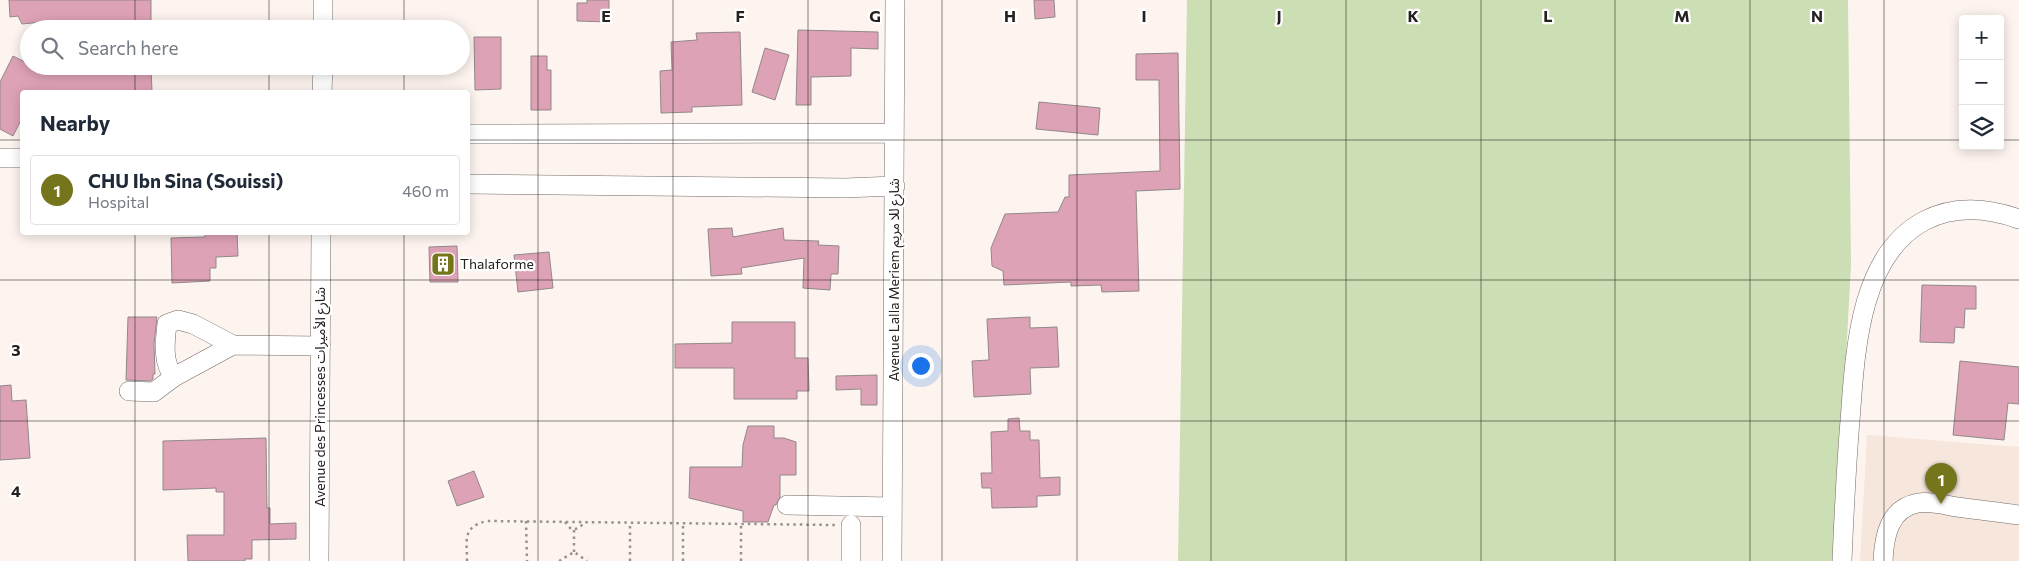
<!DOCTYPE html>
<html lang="en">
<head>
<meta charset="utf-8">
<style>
	:root { --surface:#fff; --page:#f2f2f3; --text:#1f2937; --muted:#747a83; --line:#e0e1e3; --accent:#75751b }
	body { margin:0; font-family:Commissioner,"Noto Sans Arabic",sans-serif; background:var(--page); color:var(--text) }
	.controls { position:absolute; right:15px; top:15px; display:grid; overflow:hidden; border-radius:5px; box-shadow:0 2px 12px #0003 }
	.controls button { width:45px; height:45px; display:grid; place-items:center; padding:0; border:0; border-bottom:1px solid var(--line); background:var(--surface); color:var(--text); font:25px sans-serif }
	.you { position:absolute; left:920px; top:365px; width:18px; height:18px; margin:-12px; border:4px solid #fff; border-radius:50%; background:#1a73e8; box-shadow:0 0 0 8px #1a73e833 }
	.badge { display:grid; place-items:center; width:32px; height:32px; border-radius:50%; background:var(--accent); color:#fff; font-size:16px; font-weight:700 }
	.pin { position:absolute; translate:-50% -41px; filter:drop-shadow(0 1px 2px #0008) }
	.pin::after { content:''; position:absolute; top:26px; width:18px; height:15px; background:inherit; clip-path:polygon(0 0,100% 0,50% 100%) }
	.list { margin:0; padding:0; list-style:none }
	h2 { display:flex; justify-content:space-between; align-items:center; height:65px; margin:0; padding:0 20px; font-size:21px }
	h2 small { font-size:16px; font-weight:400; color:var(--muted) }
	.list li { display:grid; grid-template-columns:32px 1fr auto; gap:15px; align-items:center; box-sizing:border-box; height:70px; margin:0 10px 10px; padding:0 10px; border:1px solid var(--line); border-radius:5px }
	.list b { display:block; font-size:19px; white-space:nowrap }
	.list p { margin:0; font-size:16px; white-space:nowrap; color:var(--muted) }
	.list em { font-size:16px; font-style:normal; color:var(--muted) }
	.icon { flex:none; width:28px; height:28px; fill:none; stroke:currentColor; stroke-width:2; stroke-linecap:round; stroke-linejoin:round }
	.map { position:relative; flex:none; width:2019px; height:561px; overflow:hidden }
	.search { position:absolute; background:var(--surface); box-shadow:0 2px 12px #0003; left:20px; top:20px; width:450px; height:55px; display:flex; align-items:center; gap:12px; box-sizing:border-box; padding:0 18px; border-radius:28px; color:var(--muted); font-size:19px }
	.panel { position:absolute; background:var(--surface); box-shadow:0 2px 12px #0003; left:20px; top:90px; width:450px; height:145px; border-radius:5px }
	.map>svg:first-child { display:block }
</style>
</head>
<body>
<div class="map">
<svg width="2019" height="561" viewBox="0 0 2019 561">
	<rect width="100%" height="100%" fill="#fdf4ef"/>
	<path fill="#f6e6dc" d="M1867 435 2019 447V561H1860Z"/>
	<path fill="#cbdeb4" d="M1187 0H1848L1851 264 1835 561H1178Z"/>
	<path fill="#dea2b6" stroke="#91888b" d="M9 0H151V29H52V21L22 24 18 16 10 17Z
		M587 0H609V22L577 21V3H587Z
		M1034 0H1054L1055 17 1035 19Z
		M798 30 878 32V49L851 48V76L811 77V105H796Z
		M740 32 742 105 692 107V112L661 113 660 71 672 70 671 42 697 40 696 33Z
		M474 37H501V89L475 90Z
		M765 48 789 55 775 100 752 92Z
		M1178 53 1180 189 1136 191 1139 291 1102 292 1101 285 1071 286V282L1004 285 1003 271 992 266 991 248 1005 214 1058 212 1065 197H1069V175L1160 171 1159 80H1136V54Z
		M13 56 29 64V66H151L152 92H22V118L13 136 0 129V82Z
		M531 56H547V70H551V110H531Z
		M1039 102 1100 108 1098 135 1036 129Z
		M732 228 733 237 783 228 784 240 819 241 818 245 839 246 838 274H831L830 290 803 288 804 258 741 268 742 274 711 276 708 229Z
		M205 232H237L238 256 216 257V268H210V281L172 283 171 238 205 237Z
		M457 246 458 282H430L429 247Z
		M549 252 553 288 518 292 514 255Z
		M1922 285 1976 286V309H1965L1964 328 1955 327 1954 343 1920 342Z
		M128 317H157L154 344 155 374H153V379L150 381 126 380Z
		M1030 317V328L1057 327 1059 367 1030 368 1031 394 974 397 972 361 989 360 987 319Z
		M732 322H795V358H808L809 391H797V399H734V368H675V344L732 343Z
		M1960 361 2019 367V404L2008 403 2004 440 1953 435Z
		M877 375V405H861V389L836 390V376Z
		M11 385 12 401 26 400 30 458 0 460V386Z
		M1019 418 1020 431H1030V440H1039L1040 478 1060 477V495L1037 496V507L992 508 991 488H982L981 473H992L991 432 1008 431V419Z
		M748 426H774V438H784L796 442V475H780V497L776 505H774L768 522H743V511L689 498 690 467H742L743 445Z
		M266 438 267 508H270V524L296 523V539L252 540V559H245V561H188L187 535H224V492H216V488L163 490V441Z
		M474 471 484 497 457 506 448 481Z"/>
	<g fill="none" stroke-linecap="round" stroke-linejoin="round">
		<g stroke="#726a66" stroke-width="20">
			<path id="minor" d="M323 29V0
				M322 92 323 66
				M468 134 894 133
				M0 158H22
				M468 184 845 188 895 186
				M174 377C162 362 165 342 167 324L178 320 193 324 233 345
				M129 391 154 392 174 377 233 345 321 346
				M787 505 892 507
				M851 525V561
				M319 561 321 232
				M892 561 895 0
				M1842 561C1844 514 1846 468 1850 421 1855 356 1858 256 1924 221 1954 205 1988 208 2019 219
				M1883 561C1884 537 1889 508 1918 503 1930 501 1945 505 1957 507 1978 510 1998 512 2019 515"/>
		</g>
		<path stroke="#97918d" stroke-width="2.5" stroke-dasharray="2.5 4" stroke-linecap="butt" d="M526 521 527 561
			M565 522 571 529C577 530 581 527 584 522
			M574 552V529
			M467 561C467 539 462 527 487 521L835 525
			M559 561 574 552 587 561
			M630 561V523
			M683 561V523
			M741 561V524"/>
		<use href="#minor" stroke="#fff" stroke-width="19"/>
	</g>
	<path fill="none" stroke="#24211f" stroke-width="1" stroke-opacity="0.55" d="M135 0V29M269 0V29M404 0V29M538 0V561M673 0V561M808 0V561M942 0V561M1077 0V561M1211 0V561M1346 0V561M1481 0V561M1615 0V561M1750 0V561M1884 0V561M135 66V92M269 66V92M404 66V92M0 140H22M468 140H1963M2000 140H2019M135 232V561M269 232V561M404 232V561M0 280H2019M0 421H2019"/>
	<defs>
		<g id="building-square" transform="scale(1.25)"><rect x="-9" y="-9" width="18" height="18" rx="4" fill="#75751b" stroke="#fff"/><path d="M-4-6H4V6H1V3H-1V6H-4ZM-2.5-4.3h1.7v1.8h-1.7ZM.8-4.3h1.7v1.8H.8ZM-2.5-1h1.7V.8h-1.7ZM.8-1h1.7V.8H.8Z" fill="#fff"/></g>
	</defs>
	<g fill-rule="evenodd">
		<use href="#building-square" x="443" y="264"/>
	</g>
	<g text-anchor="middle" stroke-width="4.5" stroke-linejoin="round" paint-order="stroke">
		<g font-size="14" fill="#24211f" stroke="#fff" text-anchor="start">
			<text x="460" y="269">Thalaforme</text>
		</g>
		<g font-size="14" fill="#24211f" stroke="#fff">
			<text transform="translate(894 280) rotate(-90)" y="5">Avenue Lalla Meriem شارع للا مريم</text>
			<text transform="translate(320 397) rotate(-90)" y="5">Avenue des Princesses شارع الأميرات</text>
		</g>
	</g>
	<g font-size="16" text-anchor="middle" font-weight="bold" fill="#24211f" stroke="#fff" stroke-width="4.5" stroke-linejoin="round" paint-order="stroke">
		<text x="606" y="22">E</text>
		<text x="740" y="22">F</text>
		<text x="875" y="22">G</text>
		<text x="1010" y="22">H</text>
		<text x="1144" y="22">I</text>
		<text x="1279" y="22">J</text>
		<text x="1413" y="22">K</text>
		<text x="1548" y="22">L</text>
		<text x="1682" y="22">M</text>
		<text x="1817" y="22">N</text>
		<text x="16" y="356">3</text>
		<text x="16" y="497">4</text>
	</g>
</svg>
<div class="controls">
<button>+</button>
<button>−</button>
<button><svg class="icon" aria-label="layers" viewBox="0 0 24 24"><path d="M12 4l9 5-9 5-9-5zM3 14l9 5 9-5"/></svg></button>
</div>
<div class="you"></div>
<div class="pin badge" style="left:1941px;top:504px">1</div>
<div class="search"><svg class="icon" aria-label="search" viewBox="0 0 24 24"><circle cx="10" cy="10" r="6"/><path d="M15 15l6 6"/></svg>Search here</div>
<section class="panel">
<h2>Nearby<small></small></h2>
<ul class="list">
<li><span class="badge">1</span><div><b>CHU Ibn Sina (Souissi)</b><p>Hospital</p></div><em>460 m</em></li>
</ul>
</section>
</div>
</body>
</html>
